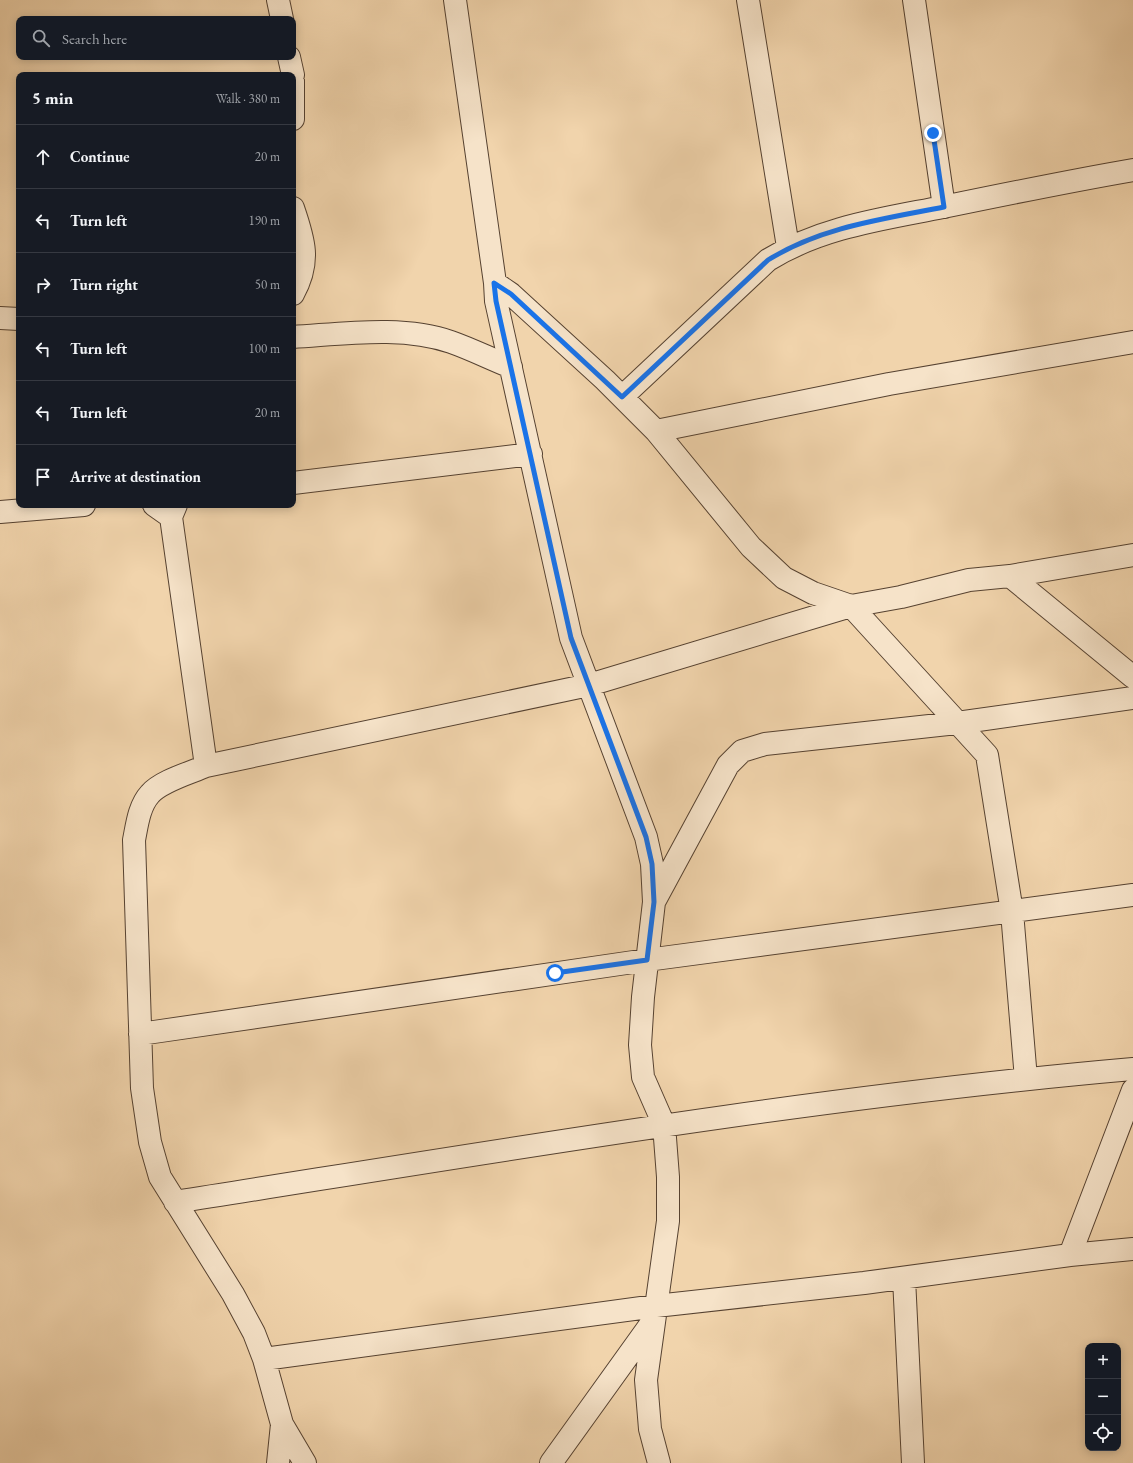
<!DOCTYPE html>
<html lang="en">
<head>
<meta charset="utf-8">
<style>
	:root { --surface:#171b24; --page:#242831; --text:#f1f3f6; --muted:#9ea1a6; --line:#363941 }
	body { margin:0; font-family:"EB Garamond",serif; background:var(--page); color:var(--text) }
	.controls { position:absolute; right:12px; bottom:12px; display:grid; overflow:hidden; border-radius:8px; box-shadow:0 2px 10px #0003 }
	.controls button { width:36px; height:36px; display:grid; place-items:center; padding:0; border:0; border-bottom:1px solid var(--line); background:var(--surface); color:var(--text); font:20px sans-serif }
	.stop { position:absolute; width:12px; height:12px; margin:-9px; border:3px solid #1a73e8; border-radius:50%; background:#fff }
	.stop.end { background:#1a73e8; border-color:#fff; box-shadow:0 1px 4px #0008 }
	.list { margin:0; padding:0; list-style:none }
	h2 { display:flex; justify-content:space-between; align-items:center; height:52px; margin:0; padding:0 16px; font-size:17px }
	h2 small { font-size:13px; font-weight:400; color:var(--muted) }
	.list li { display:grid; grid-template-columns:26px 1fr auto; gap:12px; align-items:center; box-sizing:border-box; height:64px; padding:0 16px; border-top:1px solid var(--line) }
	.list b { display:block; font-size:15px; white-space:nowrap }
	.list em { font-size:13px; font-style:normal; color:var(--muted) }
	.icon { flex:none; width:22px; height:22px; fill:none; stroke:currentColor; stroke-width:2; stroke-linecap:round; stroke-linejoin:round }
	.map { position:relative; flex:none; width:1133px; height:1463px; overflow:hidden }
	.search { position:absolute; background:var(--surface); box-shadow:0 2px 10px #0003; left:16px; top:16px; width:280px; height:44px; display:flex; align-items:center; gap:10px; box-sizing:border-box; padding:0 14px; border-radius:8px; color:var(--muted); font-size:15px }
	.panel { position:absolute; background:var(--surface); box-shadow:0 2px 10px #0003; left:16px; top:72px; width:280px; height:436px; border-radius:8px }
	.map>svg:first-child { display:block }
</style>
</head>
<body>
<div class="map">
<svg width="1133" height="1463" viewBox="0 0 1133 1463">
	<rect width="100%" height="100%" fill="#f1d4ac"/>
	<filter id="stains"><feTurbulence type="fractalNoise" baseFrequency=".005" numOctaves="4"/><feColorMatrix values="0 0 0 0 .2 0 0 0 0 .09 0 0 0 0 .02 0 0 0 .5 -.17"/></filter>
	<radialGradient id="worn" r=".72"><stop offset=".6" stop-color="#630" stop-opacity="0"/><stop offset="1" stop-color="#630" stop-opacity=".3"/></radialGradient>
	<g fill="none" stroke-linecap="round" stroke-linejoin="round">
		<g stroke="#564231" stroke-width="24">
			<path id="minor" d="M278 0 282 19
				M455 0 495 283
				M748 0 788 247
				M914 0 944 207
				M289 57 293 75
				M293 81V119
				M293 208C304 240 311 262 293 294
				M0 318 19 319
				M293 337C343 334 403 325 451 342 471 349 491 359 511 367
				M622 397 768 260C821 227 883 219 943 207 1006 194 1069 181 1133 170
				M656 431 889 384 1133 342
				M293 483 531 454
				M154 505 171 517
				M176 505 171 517 206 766
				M0 512 84 505
				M1010 576 1133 555
				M654 902 728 765 742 751 765 744 957 723 1133 698
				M140 1034 647 960 1133 895
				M175 1202C493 1152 812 1097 1133 1069
				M1070 1255 1133 1090
				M904 1278 913 1463
				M264 1359 656 1306 864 1283 1070 1255 1133 1249
				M278 1463 282 1424
				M305 1463 282 1424 264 1359 254 1333 233 1294 160 1177 150 1142 142 1088 134 840C137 825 139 806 150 794 161 781 190 773 206 766L589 685 851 606 987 755 1012 912 1026 1079
				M551 1463 653 1321
				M659 1463 650 1429 646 1380 668 1221V1177L664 1125 643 1077 640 1045 643 997 654 902 652 864 646 837 571 638 496 301 495 283 511 294 605 380 656 431 751 547 784 578 813 593 851 606 901 597 969 580 1010 576 1133 677"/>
		</g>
		<use href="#minor" stroke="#f6e3c9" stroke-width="22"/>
	</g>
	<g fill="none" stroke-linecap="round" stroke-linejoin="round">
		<path stroke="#1a73e8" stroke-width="5" d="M555 973 647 960 654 902 652 864 646 837 571 638 496 301 494 283 511 294 622 397 768 260C821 227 883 219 944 207L933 133"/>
	</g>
	<rect width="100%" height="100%" filter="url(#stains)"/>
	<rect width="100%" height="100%" fill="url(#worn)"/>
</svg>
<div class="controls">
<button>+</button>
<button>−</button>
<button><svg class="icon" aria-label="locate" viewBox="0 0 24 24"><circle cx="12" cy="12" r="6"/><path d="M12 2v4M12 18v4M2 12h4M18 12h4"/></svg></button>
</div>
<div class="stop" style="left:555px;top:973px"></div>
<div class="stop end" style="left:933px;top:133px"></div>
<div class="search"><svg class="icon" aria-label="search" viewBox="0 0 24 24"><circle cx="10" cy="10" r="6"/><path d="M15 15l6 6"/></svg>Search here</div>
<section class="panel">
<h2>5 min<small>Walk · 380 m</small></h2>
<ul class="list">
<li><svg class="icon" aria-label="ahead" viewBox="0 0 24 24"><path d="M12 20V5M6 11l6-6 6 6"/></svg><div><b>Continue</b></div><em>20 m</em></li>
<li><svg class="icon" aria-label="left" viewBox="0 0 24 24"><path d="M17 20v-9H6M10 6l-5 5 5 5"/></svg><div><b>Turn left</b></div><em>190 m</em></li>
<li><svg class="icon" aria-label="right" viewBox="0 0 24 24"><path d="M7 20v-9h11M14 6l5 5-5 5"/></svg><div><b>Turn right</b></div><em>50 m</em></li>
<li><svg class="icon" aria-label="left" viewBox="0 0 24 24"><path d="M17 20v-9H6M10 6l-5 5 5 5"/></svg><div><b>Turn left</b></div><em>100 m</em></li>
<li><svg class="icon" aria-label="left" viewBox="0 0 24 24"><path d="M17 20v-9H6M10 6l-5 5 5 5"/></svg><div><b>Turn left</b></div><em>20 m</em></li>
<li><svg class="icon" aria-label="arrive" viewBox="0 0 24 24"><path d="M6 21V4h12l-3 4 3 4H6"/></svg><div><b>Arrive at destination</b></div></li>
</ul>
</section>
</div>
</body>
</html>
